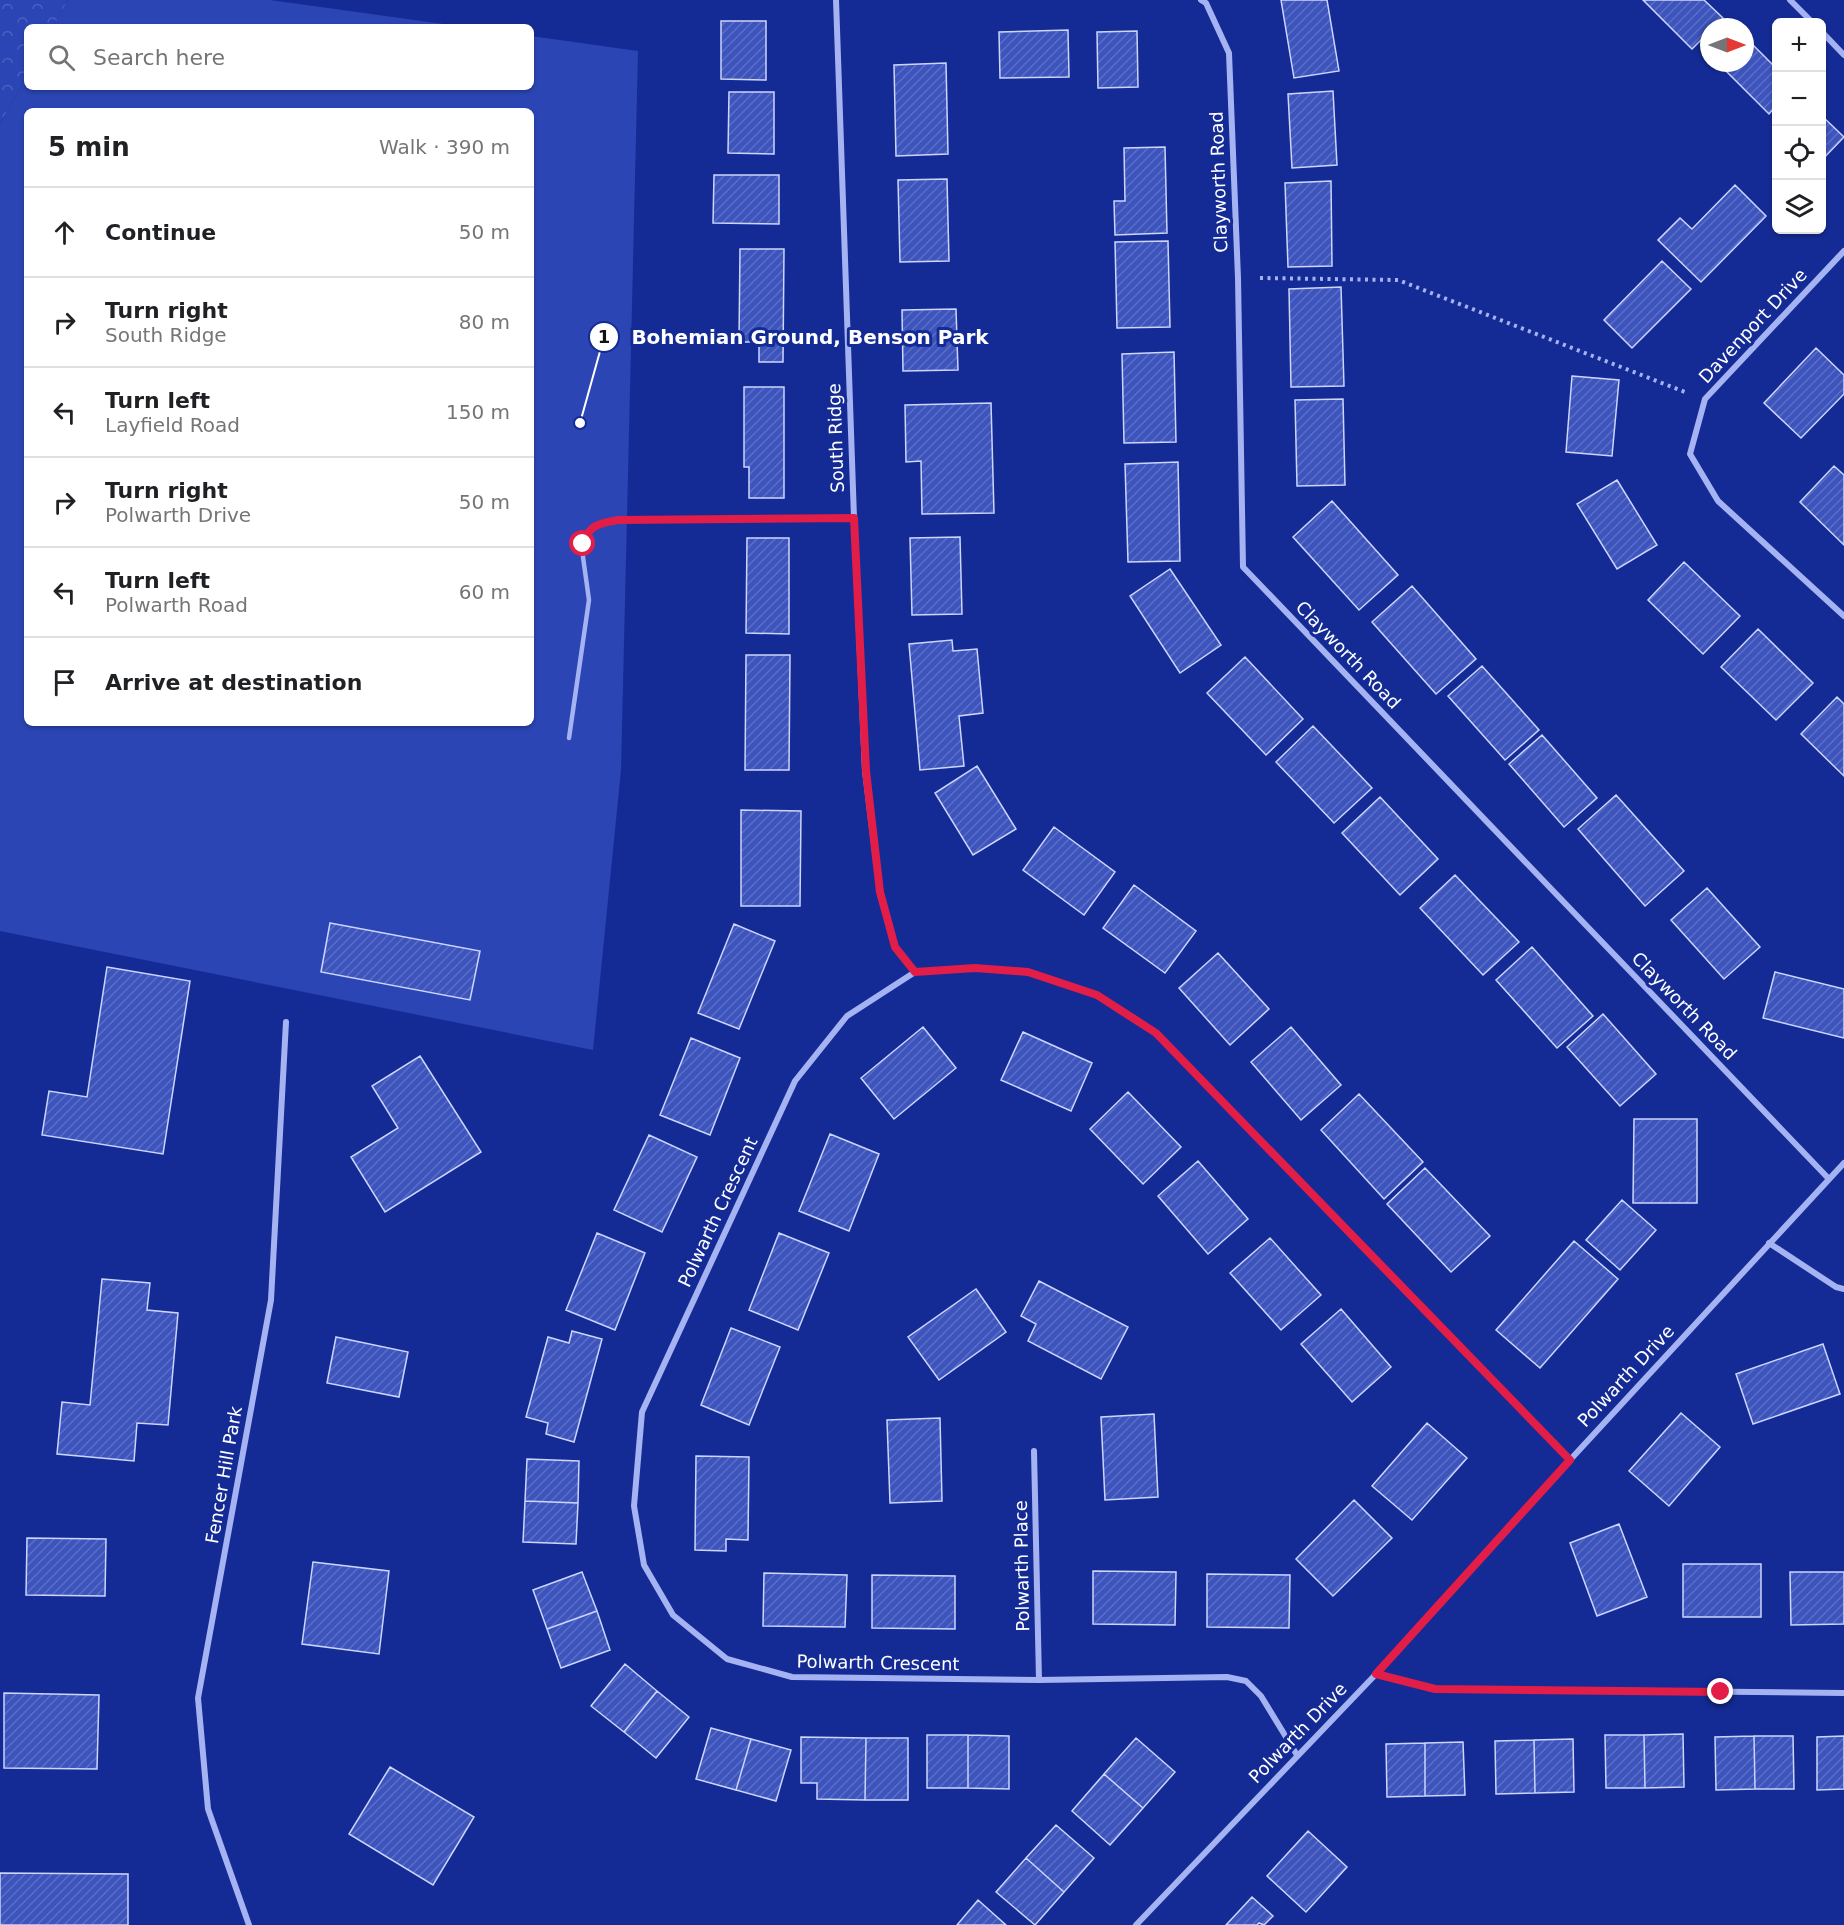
<!DOCTYPE html>
<html lang="en">
<head>
<meta charset="utf-8">
<style>
	:root { --surface:#fff; --page:#f6f6f6; --text:#202124; --muted:#757577; --line:#e0e0e0 }
	body { margin:0; font-family:"DejaVu Sans",sans-serif; background:var(--page); color:var(--text) }
	.controls { position:absolute; right:18px; top:18px; display:grid; overflow:hidden; border-radius:9px; box-shadow:0 2px 4px #0004 }
	.controls button { width:54px; height:54px; display:grid; place-items:center; padding:0; border:0; border-bottom:2px solid var(--line); background:var(--surface); color:var(--text); font:30px sans-serif }
	.compass { position:absolute; left:1700px; top:18px; width:54px; height:54px; border-radius:50%; background:var(--surface); box-shadow:0 2px 4px #0004; rotate:90deg }
	.stop { position:absolute; width:18px; height:18px; margin:-14px; border:4px solid #e11d48; border-radius:50%; background:#fff }
	.stop.end { background:#e11d48; border-color:#fff; box-shadow:0 2px 6px #0008 }
	.list { margin:0; padding:0; list-style:none }
	h2 { display:flex; justify-content:space-between; align-items:center; height:78px; margin:0; padding:0 24px; font-size:26px }
	h2 small { font-size:20px; font-weight:400; color:var(--muted) }
	.list li { display:grid; grid-template-columns:39px 1fr auto; gap:18px; align-items:center; box-sizing:border-box; height:90px; padding:0 24px; border-top:2px solid var(--line) }
	.list b { display:block; font-size:22px; white-space:nowrap }
	.list p { margin:0; font-size:20px; white-space:nowrap; color:var(--muted) }
	.list em { font-size:20px; font-style:normal; color:var(--muted) }
	.icon { flex:none; width:33px; height:33px; fill:none; stroke:currentColor; stroke-width:2; stroke-linecap:round; stroke-linejoin:round }
	.map { position:relative; flex:none; width:1844px; height:1925px; overflow:hidden }
	.search { position:absolute; background:var(--surface); box-shadow:0 2px 4px #0004; left:24px; top:24px; width:510px; height:66px; display:flex; align-items:center; gap:15px; box-sizing:border-box; padding:0 21px; border-radius:9px; color:var(--muted); font-size:22px }
	.panel { position:absolute; background:var(--surface); box-shadow:0 2px 4px #0004; left:24px; top:108px; width:510px; height:618px; border-radius:9px }
	.map>svg:first-child { display:block }
</style>
</head>
<body>
<div class="map">
<svg width="1844" height="1925" viewBox="0 0 1844 1925">
	<defs>
		<pattern id="forest-crowns" width="20" height="18" patternUnits="userSpaceOnUse" patternTransform="scale(1.5)"><rect width="20" height="18" fill="#2b45b5"/><path d="M2 6a3 3 0 1 1 6 0M12 15a3 3 0 1 1 6 0" fill="none" stroke="#4b61c0"/></pattern>
		<pattern id="building-hatch" width="6" height="6" patternUnits="userSpaceOnUse" patternTransform="scale(1.5)"><rect width="6" height="6" fill="#3d54bd"/><path d="M-1 1l2-2M0 6l6-6M5 7l2-2" fill="none" stroke="#5a6ec7"/></pattern>
	</defs>
	<rect width="100%" height="100%" fill="#142b95"/>
	<path fill="#2b45b5" fill-rule="evenodd" d="M68 0H270L465 27H53Z
		M531 36 638 51 621 770 593 1050 0 931V124L27 75V87H531ZM27 111H531V723H27Z"/>
	<path fill="url(#forest-crowns)" d="M0 0H68L53 27H27V75L0 124Z"/>
	<path fill="url(#building-hatch)" stroke="#ccd5fc" stroke-width="1.5" d="M1281 0H1327L1339 71 1294 78Z
		M1643 0H1704L1723 18 1714 27H1709V32L1692 49Z
		M721 21H766V80L721 79Z
		M1068 30 1069 77 1000 78 999 32Z
		M1137 31 1138 87 1098 88 1097 32Z
		M1745 37 1776 68V106L1769 114 1718 63H1745Z
		M946 63 948 154 896 156 894 65Z
		M1333 91 1337 165 1292 168 1288 94Z
		M729 92H774V154L728 153Z
		M1822 116 1844 137 1822 160Z
		M1165 147 1167 233 1115 235 1114 201H1125L1124 148Z
		M714 175H779V224L713 223Z
		M947 179 949 261 900 262 898 180Z
		M1331 181 1332 266 1288 267 1285 183Z
		M1735 185 1766 216 1701 282 1658 240 1680 218 1692 229Z
		M1168 241 1170 327 1117 328 1115 242Z
		M740 249H784L783 362H759V342H739Z
		M1662 261 1691 289 1632 348 1604 320Z
		M1341 287 1344 386 1291 387 1289 289Z
		M956 309 958 370 903 371 902 310Z
		M1816 348 1844 375V394L1801 438 1764 403Z
		M1174 352 1176 442 1124 443 1122 354Z
		M1572 376 1619 380 1612 456 1566 452Z
		M744 387H784V498H749V467H744Z
		M1343 399 1345 485 1297 486 1295 400Z
		M991 403 994 513 922 514 921 461 906 462 905 405Z
		M1178 462 1180 561 1128 562 1125 464Z
		M1834 466 1844 475V545L1800 502Z
		M1617 480 1657 545 1617 569 1577 504Z
		M1332 501 1398 575 1359 610 1293 537Z
		M960 537 962 614 912 615 910 538Z
		M747 538H789V634L746 633Z
		M1684 562 1740 616 1703 654 1648 600Z
		M1170 569 1221 645 1180 673 1130 596Z
		M1412 586 1476 659 1436 694 1372 622Z
		M1758 629 1813 683 1776 720 1721 667Z
		M952 640 953 651 977 649 983 713 959 716 964 766 920 770 909 644Z
		M746 655H790L789 770H745Z
		M1245 657 1303 719 1266 755 1207 693Z
		M1482 666 1539 730 1505 760 1448 696Z
		M1837 697 1844 704V776L1801 734Z
		M1313 726 1372 788 1334 823 1276 762Z
		M1542 735 1597 798 1564 827 1509 764Z
		M977 766 1016 829 973 855 935 793Z
		M1616 795 1684 871 1645 906 1578 829Z
		M1380 797 1438 859 1400 895 1342 833Z
		M741 810 801 811 800 906H741Z
		M1054 827 1115 872 1084 915 1023 870Z
		M1455 875 1519 942 1483 975 1420 908Z
		M1134 885 1196 931 1165 973 1103 928Z
		M1707 888 1760 947 1724 979 1671 920Z
		M330 923 480 951 470 1000 321 972Z
		M734 924 775 941 739 1029 698 1013Z
		M1532 947 1593 1016 1557 1048 1496 980Z
		M1218 953 1269 1009 1230 1045 1179 988Z
		M107 967 190 981 163 1154 42 1135 49 1091 87 1097Z
		M1775 972 1844 989V1038L1763 1018Z
		M1603 1014 1656 1074 1620 1106 1567 1047Z
		M923 1027 956 1068 894 1119 861 1078Z
		M1291 1027 1341 1085 1301 1120 1251 1062Z
		M1023 1032 1092 1063 1071 1111 1001 1080Z
		M691 1038 740 1058 710 1135 660 1115Z
		M420 1056 481 1152 385 1212 351 1157 398 1128 372 1086Z
		M1128 1092 1181 1147 1143 1184 1090 1129Z
		M1359 1094 1423 1162 1384 1199 1321 1130Z
		M1634 1119H1697V1203H1633Z
		M830 1134 879 1154 849 1231 799 1211Z
		M649 1135 697 1157 662 1232 614 1210Z
		M1198 1161 1248 1219 1208 1254 1158 1196Z
		M1425 1168 1490 1236 1451 1272 1387 1204Z
		M1622 1200 1656 1230 1620 1270 1586 1240Z
		M597 1233 645 1253 615 1330 566 1310Z
		M779 1233 829 1253 798 1330 749 1310Z
		M1270 1238 1321 1295 1281 1330 1230 1273Z
		M1574 1241 1618 1279 1540 1368 1496 1330Z
		M102 1279 150 1283 147 1310 178 1313 168 1425 137 1423 134 1461 57 1454 62 1402 90 1405Z
		M1039 1281 1128 1327 1101 1379 1028 1341 1036 1324 1021 1316Z
		M976 1289 1006 1332 939 1380 908 1337Z
		M1341 1309 1391 1367 1352 1402 1301 1344Z
		M731 1328 780 1347 749 1425 701 1405Z
		M572 1331 602 1339 574 1442 546 1434 548 1423 526 1417 548 1337 569 1343Z
		M336 1337 408 1352 399 1397 327 1383Z
		M1823 1344 1840 1394 1753 1424 1736 1374Z
		M1681 1413 1720 1447 1669 1506 1629 1471Z
		M1154 1414 1158 1497 1105 1500 1101 1417Z
		M940 1418 942 1501 890 1503 887 1420Z
		M1427 1423 1467 1458 1412 1520 1372 1486Z
		M696 1456 749 1457 748 1540 726 1539V1551L695 1550Z
		M527 1459 579 1461 578 1503 525 1501Z
		M1354 1500 1392 1538 1333 1596 1296 1559Z
		M525 1501 578 1503 576 1544 523 1542Z
		M1619 1524 1647 1597 1597 1616 1570 1543Z
		M27 1538 106 1539 105 1596 26 1595Z
		M313 1562 389 1571 379 1654 302 1644Z
		M1683 1564H1761V1617H1683Z
		M1093 1571 1176 1572 1175 1625 1093 1624Z
		M582 1572 597 1611 547 1629 533 1590Z
		M1790 1572H1844V1624L1791 1625Z
		M764 1573 847 1575 845 1627 763 1626Z
		M1207 1574 1290 1575 1289 1628 1207 1627Z
		M872 1575 955 1576V1629L872 1628Z
		M597 1611 610 1650 561 1668 547 1629Z
		M625 1664 657 1691 624 1732 591 1706Z
		M657 1691 689 1717 656 1758 624 1732Z
		M4 1693 99 1695 97 1769 4 1768Z
		M711 1728 751 1739 736 1790 696 1779Z
		M1683 1734 1684 1787 1645 1788 1644 1735Z
		M927 1735H968V1788H927Z
		M968 1735 1009 1736V1789L968 1788Z
		M1605 1735H1644L1645 1788H1606Z
		M1754 1736H1793L1794 1789H1755Z
		M1754 1736 1755 1789 1716 1790 1715 1737Z
		M1844 1736V1789L1817 1790V1737Z
		M801 1737 866 1738 865 1800 817 1799V1783H801Z
		M866 1738H908V1800H865Z
		M1136 1738 1175 1772 1143 1808 1104 1774Z
		M751 1739 791 1750 776 1801 736 1790Z
		M1573 1739 1574 1792 1535 1793 1534 1740Z
		M1534 1740 1535 1793 1496 1794 1495 1741Z
		M1463 1742 1465 1795 1425 1796V1743Z
		M1425 1743V1796L1387 1797 1386 1744Z
		M390 1767 474 1817 433 1885 349 1834Z
		M1104 1774 1143 1808 1110 1845 1072 1811Z
		M1056 1825 1094 1858 1064 1892 1026 1858Z
		M1308 1831 1347 1867 1306 1912 1267 1876Z
		M1026 1858 1064 1892 1035 1925 996 1892Z
		M0 1873 128 1874V1925H0Z
		M1252 1897 1273 1916 1264 1925 1259 1923 1257 1925H1226Z
		M978 1900 1006 1925H957Z"/>
	<g fill="none" stroke-linecap="round" stroke-linejoin="round">
		<path stroke="#a5b3f2" stroke-width="4" stroke-dasharray="3 4.5" stroke-linecap="butt" d="M1260 278 1398 280 1685 392"/>
		<path stroke="#a5b3f2" stroke-width="4.5" d="M569 738 589 600 583 557V544L586 534 593 527 602 523 647 519 854 518"/>
		<path stroke="#a5b3f2" stroke-width="6" d="M836 0 854 518 865 771 880 893 895 947 915 972
			M1201 0 1206 3 1229 53 1238 278 1243 567 1829 1179
			M1790 0 1812 22
			M1822 32 1844 55
			M1844 251 1705 399 1690 454 1718 501 1844 616
			M1769 1243 1836 1287 1844 1289
			M1034 1451 1039 1680
			M1376 1674 1435 1689 1844 1693
			M1297 1755 1261 1696 1246 1681 1227 1677 1039 1680 792 1677 727 1659 673 1615 644 1565 634 1506 642 1412 795 1081 847 1016 915 972 975 968 1028 972 1097 995 1156 1033 1570 1460
			M249 1925 208 1809 198 1698 271 1300 286 1022
			M1136 1925 1376 1674 1570 1460 1844 1163"/>
	</g>
	<g fill="none" stroke-linecap="round" stroke-linejoin="round">
		<path stroke="#e11d48" stroke-width="8" d="M583 544C589 524 601 523 619 520L854 518 866 771 880 892 895 947 915 972 975 968 1028 972 1097 995 1156 1033 1570 1460 1376 1674 1435 1689 1721 1692"/>
	</g>
	<g text-anchor="middle" stroke-width="6" stroke-linejoin="round" paint-order="stroke">
		<g font-size="18" fill="#fff" stroke="#142b95">
			<text transform="translate(1219 182) rotate(-92)" y="6">Clayworth Road</text>
			<text transform="translate(1753 326) rotate(-47)" y="6">Davenport Drive</text>
			<text transform="translate(836 438) rotate(-92)" y="6">South Ridge</text>
			<text transform="translate(1348 655) rotate(46)" y="6">Clayworth Road</text>
			<text transform="translate(1684 1006) rotate(46)" y="6">Clayworth Road</text>
			<text transform="translate(718 1212) rotate(-65)" y="6">Polwarth Crescent</text>
			<text transform="translate(1626 1376) rotate(-47)" y="6">Polwarth Drive</text>
			<text transform="translate(224 1475) rotate(-80)" y="6">Fencer Hill Park</text>
			<text transform="translate(1022 1566) rotate(-91)" y="6">Polwarth Place</text>
			<text transform="translate(878 1663) rotate(1)" y="6">Polwarth Crescent</text>
			<text transform="translate(1298 1733) rotate(-46)" y="6">Polwarth Drive</text>
		</g>
	</g>
	<path fill="none" stroke="#fff" stroke-width="2" d="M580 423L604 337"/>
	<g fill="#fff" stroke="#142b95" stroke-width="2">
		<circle cx="580" cy="423" r="6"/>
		<circle cx="604" cy="337" r="15"/>
	</g>
	<g font-size="18" text-anchor="middle" font-weight="bold" fill="#111">
		<text x="604" y="343">1</text>
	</g>
	<g font-size="20" text-anchor="middle" font-weight="bold" fill="#fff" stroke="#142b95" stroke-width="6" stroke-linejoin="round" paint-order="stroke">
		<text x="810" y="344">Bohemian Ground, Benson Park</text>
	</g>
</svg>
<div class="controls">
<button>+</button>
<button>−</button>
<button><svg class="icon" aria-label="locate" viewBox="0 0 24 24"><circle cx="12" cy="12" r="6"/><path d="M12 2v4M12 18v4M2 12h4M18 12h4"/></svg></button>
<button><svg class="icon" aria-label="layers" viewBox="0 0 24 24"><path d="M12 4l9 5-9 5-9-5zM3 14l9 5 9-5"/></svg></button>
</div>
<svg class="compass" viewBox="-18 -18 36 36"><path d="M0-13l5 13h-10z" fill="#e53935"/><path d="M0 13l5-13h-10z" fill="#757577"/></svg>
<div class="stop" style="left:583px;top:544px"></div>
<div class="stop end" style="left:1721px;top:1692px"></div>
<div class="search"><svg class="icon" aria-label="search" viewBox="0 0 24 24"><circle cx="10" cy="10" r="6"/><path d="M15 15l6 6"/></svg>Search here</div>
<section class="panel">
<h2>5 min<small>Walk · 390 m</small></h2>
<ul class="list">
<li><svg class="icon" aria-label="ahead" viewBox="0 0 24 24"><path d="M12 20V5M6 11l6-6 6 6"/></svg><div><b>Continue</b></div><em>50 m</em></li>
<li><svg class="icon" aria-label="right" viewBox="0 0 24 24"><path d="M7 20v-9h11M14 6l5 5-5 5"/></svg><div><b>Turn right</b><p>South Ridge</p></div><em>80 m</em></li>
<li><svg class="icon" aria-label="left" viewBox="0 0 24 24"><path d="M17 20v-9H6M10 6l-5 5 5 5"/></svg><div><b>Turn left</b><p>Layfield Road</p></div><em>150 m</em></li>
<li><svg class="icon" aria-label="right" viewBox="0 0 24 24"><path d="M7 20v-9h11M14 6l5 5-5 5"/></svg><div><b>Turn right</b><p>Polwarth Drive</p></div><em>50 m</em></li>
<li><svg class="icon" aria-label="left" viewBox="0 0 24 24"><path d="M17 20v-9H6M10 6l-5 5 5 5"/></svg><div><b>Turn left</b><p>Polwarth Road</p></div><em>60 m</em></li>
<li><svg class="icon" aria-label="arrive" viewBox="0 0 24 24"><path d="M6 21V4h12l-3 4 3 4H6"/></svg><div><b>Arrive at destination</b></div></li>
</ul>
</section>
</div>
</body>
</html>
